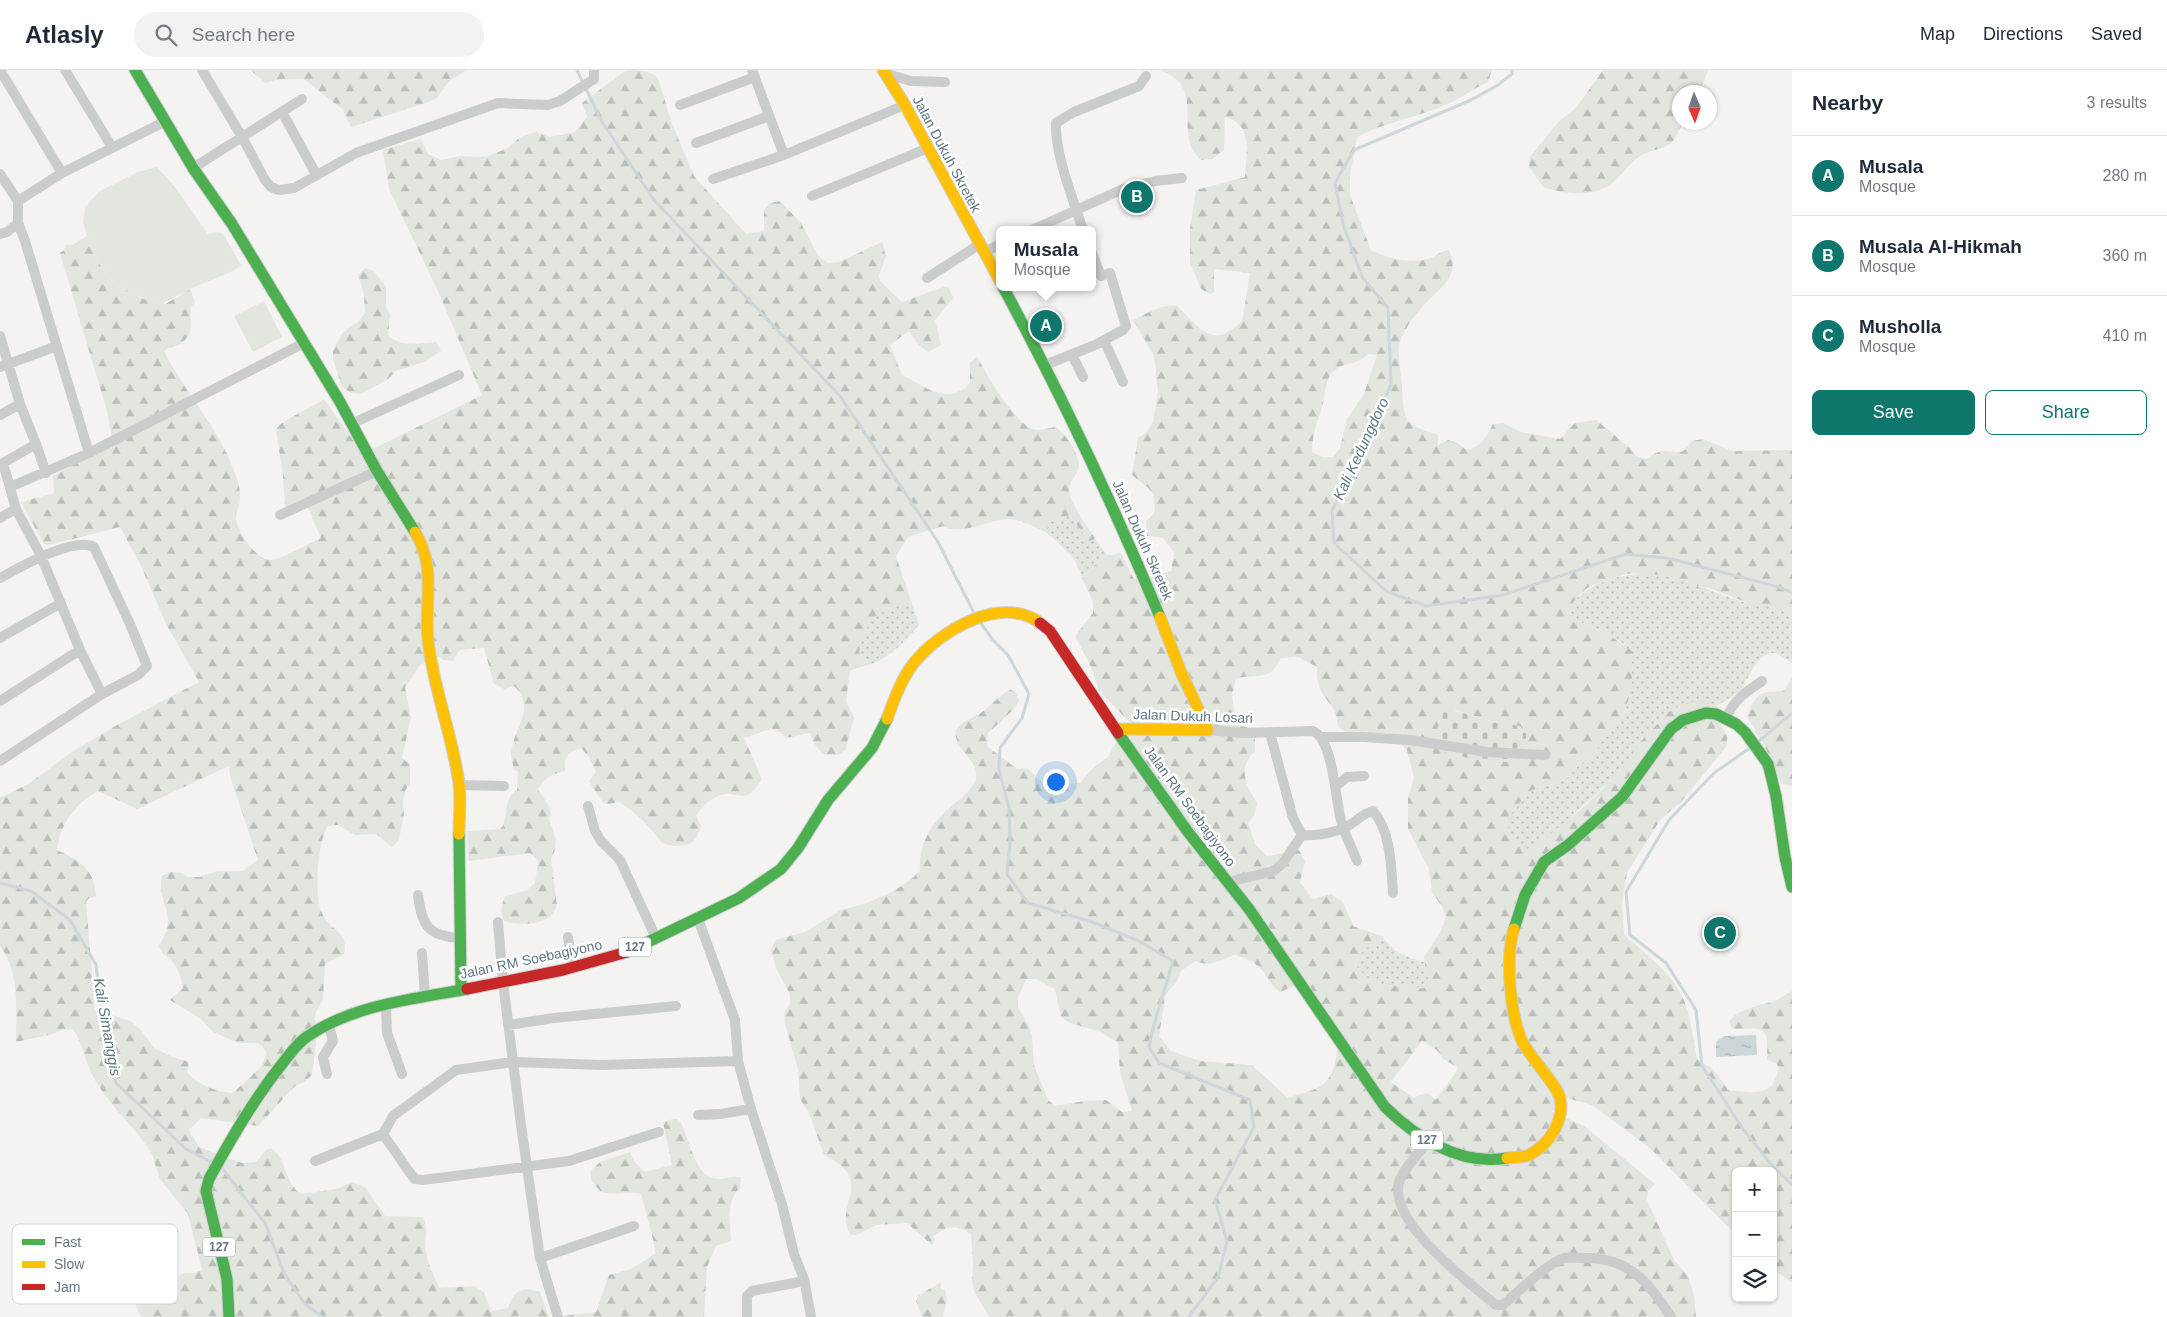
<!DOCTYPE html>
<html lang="en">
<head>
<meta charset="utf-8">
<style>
	:root { --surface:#fff; --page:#f2f2f3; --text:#1f2937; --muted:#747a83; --line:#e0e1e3; --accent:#0f766e }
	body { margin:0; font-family:Arial,sans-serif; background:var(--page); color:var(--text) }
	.controls { position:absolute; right:15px; bottom:15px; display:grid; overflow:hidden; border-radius:8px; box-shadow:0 1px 4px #0004 }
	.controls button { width:45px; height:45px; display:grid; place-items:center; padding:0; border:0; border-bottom:1px solid var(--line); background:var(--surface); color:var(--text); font:25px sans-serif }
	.compass { position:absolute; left:1672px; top:15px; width:45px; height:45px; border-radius:50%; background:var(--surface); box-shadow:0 1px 4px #0004; rotate:178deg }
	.you { position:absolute; left:1055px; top:711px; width:18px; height:18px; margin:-12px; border:4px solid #fff; border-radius:50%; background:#1a73e8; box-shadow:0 0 0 8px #1a73e833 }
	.badge { display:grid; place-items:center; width:32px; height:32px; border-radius:50%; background:var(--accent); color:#fff; font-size:16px; font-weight:700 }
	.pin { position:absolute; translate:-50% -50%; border:2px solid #fff; box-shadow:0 1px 5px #0006 }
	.popup { position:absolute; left:996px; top:156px; width:100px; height:65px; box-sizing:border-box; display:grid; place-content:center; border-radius:8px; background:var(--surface); filter:drop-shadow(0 1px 4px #0005); font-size:16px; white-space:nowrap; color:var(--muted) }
	.popup b { font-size:19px; color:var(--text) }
	.popup::after { content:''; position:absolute; left:50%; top:100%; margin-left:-10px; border:10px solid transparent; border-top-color:var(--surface) }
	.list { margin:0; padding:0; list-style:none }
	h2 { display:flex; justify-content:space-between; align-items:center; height:65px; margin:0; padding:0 20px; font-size:21px }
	h2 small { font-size:16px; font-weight:400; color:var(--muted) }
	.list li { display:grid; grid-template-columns:32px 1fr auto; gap:15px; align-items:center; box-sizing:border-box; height:80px; padding:0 20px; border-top:1px solid var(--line) }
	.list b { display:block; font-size:19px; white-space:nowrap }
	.list p { margin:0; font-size:16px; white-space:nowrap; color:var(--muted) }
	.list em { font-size:16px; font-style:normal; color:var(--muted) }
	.actions { display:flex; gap:10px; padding:15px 20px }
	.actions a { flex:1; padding:11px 0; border:1px solid var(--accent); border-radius:8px; text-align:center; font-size:18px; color:var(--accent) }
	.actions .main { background:var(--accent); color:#fff }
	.icon { flex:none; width:28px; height:28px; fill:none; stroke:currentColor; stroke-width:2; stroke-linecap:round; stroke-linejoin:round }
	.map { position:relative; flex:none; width:1792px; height:1247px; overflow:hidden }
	header { display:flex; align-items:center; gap:30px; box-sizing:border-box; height:70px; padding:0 25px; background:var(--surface); border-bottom:1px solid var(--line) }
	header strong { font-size:24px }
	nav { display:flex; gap:28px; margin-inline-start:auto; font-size:18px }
	.search { width:350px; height:45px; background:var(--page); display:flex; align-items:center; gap:12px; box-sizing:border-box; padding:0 18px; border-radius:28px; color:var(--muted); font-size:19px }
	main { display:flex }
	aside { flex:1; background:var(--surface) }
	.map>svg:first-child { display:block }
</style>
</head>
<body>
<header>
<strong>Atlasly</strong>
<div class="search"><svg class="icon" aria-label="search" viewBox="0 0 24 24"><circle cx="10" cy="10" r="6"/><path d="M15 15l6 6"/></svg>Search here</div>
<nav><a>Map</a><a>Directions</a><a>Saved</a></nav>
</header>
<main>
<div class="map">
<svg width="1792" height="1247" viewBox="0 0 1792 1247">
	<defs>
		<pattern id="grass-dots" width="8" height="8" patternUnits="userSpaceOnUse" patternTransform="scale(1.25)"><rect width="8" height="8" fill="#e3e6df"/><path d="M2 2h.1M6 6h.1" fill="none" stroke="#bbbfba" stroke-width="1.8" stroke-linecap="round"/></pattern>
		<pattern id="forest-firs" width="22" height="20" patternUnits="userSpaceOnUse" patternTransform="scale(1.25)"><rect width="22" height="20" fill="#e3e6df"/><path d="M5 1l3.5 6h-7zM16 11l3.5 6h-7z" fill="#bbbfba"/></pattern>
		<pattern id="cemetery-stones" width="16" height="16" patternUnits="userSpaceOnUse" patternTransform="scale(1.25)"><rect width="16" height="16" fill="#e3e6df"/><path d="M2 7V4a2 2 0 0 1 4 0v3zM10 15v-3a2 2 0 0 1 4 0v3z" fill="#bbbfba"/></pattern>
		<pattern id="water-ripples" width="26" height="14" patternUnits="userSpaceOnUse" patternTransform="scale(1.25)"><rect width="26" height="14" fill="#cdd6d8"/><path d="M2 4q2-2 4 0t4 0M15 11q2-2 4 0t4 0" fill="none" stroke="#aab2b5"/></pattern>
	</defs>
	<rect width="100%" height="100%" fill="#f4f3f1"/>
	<path fill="url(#grass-dots)" d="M1069 445 1090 472 1095 468 1106 484 1082 508C1078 488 1060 475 1046 462L1049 453Z
		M1648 503C1684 506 1716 525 1751 534 1758 536 1764 534 1771 536 1778 537 1785 542 1792 545V593L1776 583C1758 581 1750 605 1743 617 1739 624 1724 631 1717 636L1698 632 1678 637 1654 656 1617 705 1543 772 1527 784 1511 769 1506 751 1524 727 1532 720 1562 711 1570 706 1577 697 1595 683 1604 665 1619 651 1624 643 1632 619 1624 574 1606 563 1578 551 1571 544V534C1593 511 1617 505 1648 503Z
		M911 531 919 555C904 572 891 587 869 595L859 582C865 547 878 542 911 531Z
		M1382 866C1394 883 1404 886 1424 892L1426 904 1432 915C1417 921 1419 916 1406 916 1381 915 1372 917 1355 894L1361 883Z"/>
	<path fill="url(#forest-firs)" fill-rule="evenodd" d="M250 0H467L449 11 437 28 429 32 351 57 343 40 304 9 275 10 266 13Z
		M626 0C637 0 650 0 658 8L672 54 694 106 746 164 764 161V140L770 133 780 131 801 153 819 187 828 193 839 192 882 172 886 186 879 205 880 211 902 232 944 217 949 218 953 228 935 250 941 275 928 282 919 275 909 261 890 275 902 305C926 317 948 337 970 313V293L977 286C985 303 1013 349 1030 358 1038 362 1048 358 1056 357 1066 365 1083 387 1078 400 1075 408 1069 411 1069 421 1070 432 1088 458 1095 468L1090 472 1069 445 1049 453 1046 462C1034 457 1022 450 1009 449 990 449 959 467 943 456L908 467 896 486 911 531C878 542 866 547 859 582L869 595 850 600 846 631 854 648 845 680C828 693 816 681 810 663L786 668C774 651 758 665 744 668L762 709C758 714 755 721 749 724 741 729 735 723 727 724 714 725 701 736 696 746L701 756C699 760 698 765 696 768 690 779 670 777 661 772 650 756 635 742 619 732L608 734 603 733 589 711 596 702 589 687 581 678 569 683 565 690V701C552 704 545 707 538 719L549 736 551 744 549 749 556 770 555 780 551 789 557 836C555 839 553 843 551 846 541 855 516 856 504 851 500 843 501 833 506 826L527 820 535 813 538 791 530 783 468 791 467 761 500 759 503 756C507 745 505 724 517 721L518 702 514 700C513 694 511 689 511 684 512 659 538 639 514 616L504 619 494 614 484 578 460 580 453 591 443 590 439 587 420 595 405 617 411 647 402 688 410 694V713L405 721 403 734 404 744 399 770 392 777 376 764 355 765 338 755 328 756C317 773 314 825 322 843 329 861 350 861 344 884L325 894 323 930 315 944 316 974 312 1005 304 1012 295 1016 258 1056 201 1048 189 1060 199 1077 242 1093 256 1092 266 1080 271 1078C288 1089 284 1115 302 1124L337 1119 352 1112 366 1118 385 1146 423 1147C430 1164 423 1168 426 1183 428 1195 435 1207 439 1218L474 1216 484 1222 491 1241 508 1238C513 1221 523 1215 540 1222L549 1247H141L135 1234 138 1227 165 1215 183 1203H193L202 1200 188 1144 160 1109 152 1084 146 1075C130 1053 108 1033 95 1010 85 994 84 975 73 959L62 960 53 964 16 972C16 940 20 902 0 876V728L28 714 72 682 117 655 199 612 166 554 141 496 120 457 49 475 44 474 21 432 54 423 53 406 113 374 107 341 60 183 64 180 65 175H72L87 166 100 195 116 215 142 228 157 234 167 233 190 219 195 232 190 238C191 252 194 266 179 275 174 277 169 277 164 281 185 324 221 360 236 406 239 415 242 426 239 436 238 441 235 445 236 450 239 464 254 487 269 490 279 491 311 472 321 468L308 438 285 436 283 406 276 359C283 349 312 338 324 329L360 380 375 378 482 325 438 221 389 119 383 80 421 69 428 84 441 90 460 86 486 87 508 78 520 67 536 62 549 67 571 63 576 61 587 47 582 33ZM229 696 230 706 258 790 242 801H218L200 807H189L181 803 171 802 162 806C156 836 180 841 159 876 164 888 166 884 172 891 178 898 182 910 183 918L170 930 201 949 213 962 238 973H257L262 976 267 984 260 998 233 1023C217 1022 197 1015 187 1002L189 992 173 987 154 978 142 961 131 951 95 940 86 832 89 828 96 827C96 800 79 790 57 780 59 756 76 732 98 721L137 739Z
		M1159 0H1492L1488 12C1474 18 1462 28 1448 34 1418 47 1386 52 1357 67L1350 105V125L1371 180C1385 188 1411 194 1428 189 1436 186 1440 181 1449 180 1461 205 1441 217 1425 234 1415 244 1405 258 1400 272 1396 281 1402 305 1402 317 1404 353 1404 354 1438 365V375L1448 370 1458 373 1466 380C1482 377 1486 367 1493 354L1503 353 1521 362 1560 369 1575 353 1596 350 1630 378 1636 386 1646 389C1651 385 1658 381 1664 381 1680 381 1681 387 1692 371L1703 369 1733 381 1792 380V545L1772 536 1753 535 1709 518 1688 514 1680 509 1648 503 1626 504 1595 514 1586 519 1571 534V544L1578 551 1606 563 1632 581V619L1624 643 1619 651 1604 666 1595 683 1577 697 1570 706 1562 711 1532 720 1524 727 1506 751 1511 769 1527 783 1587 734 1617 705 1640 672 1669 642 1688 633 1698 631 1717 636C1718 641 1718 649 1720 653 1726 665 1729 662 1726 677L1681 732 1660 750 1627 803 1622 831 1624 865C1649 886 1680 909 1688 942 1692 957 1694 973 1697 989L1713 999 1728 1020C1740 1021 1761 1026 1771 1016 1775 1012 1777 1004 1779 998L1776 993 1767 990C1768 955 1767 958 1733 959L1729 952C1737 938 1761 936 1775 931 1781 928 1786 924 1792 921V1213L1773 1199V1101H1736V1165L1651 1079 1592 1035 1566 1028 1552 1042 1584 1056 1655 1114 1648 1121 1647 1130 1674 1190 1688 1206 1694 1225 1696 1247H989L974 1221 972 1211 973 1193 971 1164C956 1154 947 1156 933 1166L935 1170 932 1175 907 1153 877 1155 856 1165H851C831 1139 878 1110 824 1085L809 1043 800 1029 798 999 785 954 784 943 790 934V924L776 898 771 880 775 870 805 862 841 840 864 834 892 822 910 810 920 801C919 770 933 751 956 732 963 727 974 717 976 708 979 689 952 678 956 660 964 649 975 648 985 640 993 633 1000 625 1010 620L1015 621 1019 631 1013 640 988 663 987 676 1017 699 1028 698 1040 711 1054 717 1081 712 1092 699 1109 686 1113 677 1131 654 1099 620 1092 599 1075 566 1093 543V532L1082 508 1106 484 1111 485 1121 483 1134 509 1171 501 1174 482 1163 468 1147 466 1146 451 1154 444C1156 418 1150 420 1132 405L1138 368 1147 362 1153 352 1158 321 1154 286 1133 250C1146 244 1163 233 1177 236 1190 247 1206 273 1226 263 1232 260 1237 255 1242 251L1250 203 1214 199V222L1210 224 1201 219 1190 192V159L1196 120 1245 107C1246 83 1254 55 1225 47L1224 80 1212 89 1201 90C1170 63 1210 17 1159 0ZM1368 284 1377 285 1364 324 1347 349 1340 378 1333 387H1322L1312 382C1312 367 1316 355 1321 341 1326 328 1323 311 1334 301 1344 291 1357 296 1368 284ZM1298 587 1317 597C1315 631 1336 627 1338 657L1349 664 1388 663 1407 680 1414 708 1408 728V759L1429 799 1432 822 1442 837 1446 847 1439 865 1424 887 1426 904 1432 916C1416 921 1420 916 1406 916 1381 915 1371 916 1355 894L1361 883 1382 866 1353 856 1343 832 1331 824 1313 829 1300 812 1305 791 1299 780 1267 786 1255 774 1248 753 1254 745 1257 733C1246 715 1237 699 1255 681V659L1240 656 1236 652 1232 625 1236 609C1248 604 1262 609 1272 601 1276 598 1278 592 1281 588ZM1454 640 1494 652 1520 656 1508 692 1453 685ZM1235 885C1244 888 1255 892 1261 899 1268 907 1271 916 1280 922L1305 911 1339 962C1337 979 1337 1008 1319 1017 1310 1022 1298 1024 1288 1028L1252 995 1200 991 1171 981 1159 966 1165 927C1169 917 1179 914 1180 902L1195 891C1212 898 1220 889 1235 885ZM1026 909H1036L1055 919 1061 947 1070 953 1101 962 1118 973 1120 1002 1132 1041 1122 1042 1106 1030 1084 1031 1055 1036 1048 1030 1034 995 1032 965 1029 956 1018 938V928ZM1422 971 1437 980 1443 989 1457 997 1456 1002 1436 1030 1428 1023 1419 1025 1414 1028 1391 1012Z
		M1603 0H1708L1700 22H1680V52L1683 53C1680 58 1677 65 1674 70 1666 80 1649 79 1639 87 1627 95 1620 109 1608 116 1589 128 1563 123 1543 117L1529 97 1530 87 1559 51 1576 38Z
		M365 198 374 201 386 217V236L390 245 388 265C401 278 419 273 436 272L441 281 424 292 396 301 388 309 361 324 351 323 342 317 333 289V280L343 262 359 251 365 243 364 224 358 205Z
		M1792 608V716L1781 714 1765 677 1747 646C1751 637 1755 623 1768 622 1774 621 1778 623 1784 620Z
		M673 1049H678L681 1053C690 1069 694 1108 718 1109 726 1110 733 1105 741 1107L740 1118C726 1130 730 1154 731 1171L716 1176 707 1197 704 1247H553L596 1242 609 1205 631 1199 655 1184 654 1173 641 1124C628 1121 615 1126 601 1122L592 1112 590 1101 600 1092 630 1082 634 1091 645 1102 672 1095 663 1052Z
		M941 1212V1218L945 1220 947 1230 943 1247H922L916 1231 918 1226Z"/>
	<path fill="url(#cemetery-stones)" d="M1449 639 1494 652 1520 656 1526 664C1526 670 1527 682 1523 687 1513 699 1455 686 1442 682L1434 667 1444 642Z"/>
	<path fill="#e3e6df" d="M157 97 175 117 208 164 218 162 223 164 241 195 233 201 190 219 162 234H157L142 228 116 215 100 195 87 166 83 152 85 137 100 121 138 102Z
		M264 231 282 267 253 282 234 246Z"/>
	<path fill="url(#water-ripples)" d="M1756 965 1757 985 1716 987V972L1724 966Z"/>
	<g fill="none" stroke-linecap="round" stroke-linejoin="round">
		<path stroke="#cdd6d8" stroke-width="3" d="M577 0 601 50 654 130 840 326 938 472 975 545
			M1512 0V4L1498 15 1471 30 1354 80 1335 113 1343 154 1362 207 1388 238 1391 315 1332 441 1334 473 1386 521 1426 536 1503 525 1626 484 1672 489 1782 518 1792 523
			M980 552 993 570 1008 585 1029 624 1022 648 1000 678 999 699 1009 738 1010 772 1007 804 1028 833 1092 852 1139 871 1173 891C1165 920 1154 948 1149 977L1159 993 1250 1030 1254 1057 1215 1130 1227 1171 1218 1207 1189 1247
			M1758 672 1792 643
			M1751 677 1713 704 1669 750 1626 822 1630 865 1666 893 1696 940 1702 996 1743 1059 1770 1093 1792 1115
			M0 813 31 821 70 850 96 895 103 952 116 1013 186 1079 213 1093
			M221 1097 265 1153 284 1203 304 1233 322 1247"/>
		<g stroke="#ced0d1" stroke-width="13">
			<path id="fast" d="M135 0 193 98 232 154 340 332 377 401 415 462
				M1003 217C1061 324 1113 434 1160 547
				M1118 663 1188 762 1249 839 1385 1037C1417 1068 1460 1096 1507 1088
				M459 764 461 920
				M1514 859 1525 825 1544 792 1568 775 1622 727 1671 659 1683 650 1706 643 1716 644 1736 654 1745 662 1768 694 1776 726 1785 787 1792 817
				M627 882 739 828 781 799 798 778 828 730 872 678 887 649
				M229 1247 227 1209 206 1121 209 1109C231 1069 254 1029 282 994 290 984 297 973 308 966 353 935 414 929 467 919"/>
		</g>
		<g stroke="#ced0d1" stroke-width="13">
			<path id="slow" d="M883 0 905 35 1000 211
				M415 462C437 498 424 531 428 570 433 618 453 666 459 714 461 730 459 748 459 764
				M887 649C894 630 901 610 913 594 939 561 1001 524 1040 553
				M1116 659 1208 660 1181 602 1160 547
				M1507 1088C1514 1087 1523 1088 1529 1085 1549 1075 1565 1050 1560 1028 1557 1015 1529 986 1522 971 1510 944 1505 887 1514 859"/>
		</g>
		<g stroke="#ced0d1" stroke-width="13">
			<path id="jam" d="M1040 553 1050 561 1118 663
				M467 919 563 900 627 882"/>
		</g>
		<path stroke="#cbcccc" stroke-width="10" d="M0 0 62 103
			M65 0 112 77
			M202 0 242 67 265 110 271 117 279 120 294 118 356 83 498 33 548 35 560 31 594 9V0
			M752 0 784 85
			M884 3 911 11 945 12
			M680 35 755 7
			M282 42 316 104
			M696 73 769 46
			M193 98 302 29
			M0 104 18 131
			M713 109 784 85 905 35
			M812 126 928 78
			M18 153 25 171 89 383
			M1032 160 1123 119 1155 111 1182 108
			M1083 160C1073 129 1055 85 1056 53L1074 42 1139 16 1146 6
			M0 164 7 162 18 153V131L62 103 166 51
			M985 182 1000 174
			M927 208 980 174
			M0 266 20 334 36 374 3 393 16 439 41 486 80 580 102 624 0 691
			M1104 270 1123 312
			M1072 285 1083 307
			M1045 295 1095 275 1123 260 1126 256 1110 203 1101 206 1092 183
			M0 297 57 276
			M0 345 20 334
			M351 354 459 305
			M36 374 46 403
			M10 417 89 383 304 273
			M280 445 377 401
			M0 448 16 439
			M0 508C19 498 74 466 94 477L130 554 147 596 138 605 102 624
			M0 568 61 533
			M0 631 80 580
			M1727 646C1735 629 1747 621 1762 611
			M1208 660 1243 663 1313 661C1335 671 1335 736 1343 758 1347 769 1353 780 1357 791
			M1270 663 1293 748 1302 765C1316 766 1333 763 1346 757 1356 752 1361 744 1373 741 1391 761 1391 797 1393 823
			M1322 667H1363L1410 670 1487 682 1545 685
			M459 715 504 716
			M1335 717 1347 707 1364 706
			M588 736 595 761 601 771 620 790 656 868
			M1228 812 1273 801 1282 794 1302 765
			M418 825C422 856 428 866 460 868
			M698 849 735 950 738 991 751 1039 782 1134 794 1184 804 1209 811 1247
			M498 852 503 912 521 1055 540 1188 558 1247
			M568 867 573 897
			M422 883 425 927
			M386 935 387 963 402 1004
			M508 955 554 948 676 936
			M327 1004 323 987 333 971 329 955
			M698 1045 720 1044 751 1039
			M383 1064 410 1103 415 1109 423 1110 569 1091 659 1062
			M1429 1071C1421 1081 1402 1100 1399 1112 1388 1152 1469 1213 1496 1235H1503C1521 1219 1540 1200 1561 1189 1567 1186 1577 1188 1584 1188 1628 1187 1649 1212 1671 1247
			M315 1091 383 1064 393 1046 456 1000 513 992 602 995 738 991
			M540 1188 634 1156
			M747 1247V1226L752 1221 804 1211"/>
		<use href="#fast" stroke="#4caf50" stroke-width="11"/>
		<use href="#slow" stroke="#ffc107" stroke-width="11"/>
		<use href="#jam" stroke="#c62828" stroke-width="11"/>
	</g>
	<g text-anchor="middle" stroke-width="5" stroke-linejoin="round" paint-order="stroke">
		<g fill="#fff" stroke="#909fa9" stroke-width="1">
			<rect x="619" y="867.5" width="32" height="19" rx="4"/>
			<rect x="1411" y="1060.5" width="32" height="19" rx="4"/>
			<rect x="203" y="1167.5" width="32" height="19" rx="4"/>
		</g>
		<g font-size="12" font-weight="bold" fill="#617684">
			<text x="635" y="881">127</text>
			<text x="1427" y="1074">127</text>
			<text x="219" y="1181">127</text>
		</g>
		<g font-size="14" fill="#617684" stroke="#fff">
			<text transform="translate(947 84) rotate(62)" y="5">Jalan Dukuh Skretek</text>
			<text transform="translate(1143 470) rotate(66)" y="5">Jalan Dukuh Skretek</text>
			<text transform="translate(1193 646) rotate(2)" y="5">Jalan Dukuh Losari</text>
			<text transform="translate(1190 736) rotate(54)" y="5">Jalan RM Soebagiyono</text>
			<text transform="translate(531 889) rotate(-12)" y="5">Jalan RM Soebagiyono</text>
		</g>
		<g font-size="15" font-style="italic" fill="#5c7a81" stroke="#fff">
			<text transform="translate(1361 379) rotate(-65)" y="5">Kali Kedungdoro</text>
			<text transform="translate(107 957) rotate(80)" y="5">Kali Simanggis</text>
		</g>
	</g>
	<rect x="12" y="1154" width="166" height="80" rx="8" fill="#fff" stroke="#d0d6da" stroke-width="1"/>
	<rect x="22" y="1169" width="23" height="6" fill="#4caf50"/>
	<rect x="22" y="1191" width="23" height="7" fill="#ffc107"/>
	<rect x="22" y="1214" width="23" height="6" fill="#c62828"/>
	<g font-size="14" fill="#617684">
		<text x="54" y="1177">Fast</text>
		<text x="54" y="1199">Slow</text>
		<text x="54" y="1222">Jam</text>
	</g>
</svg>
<div class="controls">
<button>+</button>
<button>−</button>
<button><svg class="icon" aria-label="layers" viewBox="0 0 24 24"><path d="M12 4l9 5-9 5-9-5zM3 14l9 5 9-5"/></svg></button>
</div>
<svg class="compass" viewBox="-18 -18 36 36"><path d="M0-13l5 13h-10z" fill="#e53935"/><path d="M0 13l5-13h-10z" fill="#747a83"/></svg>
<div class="you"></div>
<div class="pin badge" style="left:1046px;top:256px">A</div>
<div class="popup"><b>Musala</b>Mosque</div>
<div class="pin badge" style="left:1137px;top:127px">B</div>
<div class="pin badge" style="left:1720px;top:863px">C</div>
</div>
<aside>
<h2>Nearby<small>3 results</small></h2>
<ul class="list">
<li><span class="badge">A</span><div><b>Musala</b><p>Mosque</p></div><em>280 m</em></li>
<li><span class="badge">B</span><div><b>Musala Al-Hikmah</b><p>Mosque</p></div><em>360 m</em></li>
<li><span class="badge">C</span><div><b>Musholla</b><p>Mosque</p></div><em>410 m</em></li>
</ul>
<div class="actions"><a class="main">Save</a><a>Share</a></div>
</aside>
</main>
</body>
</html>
